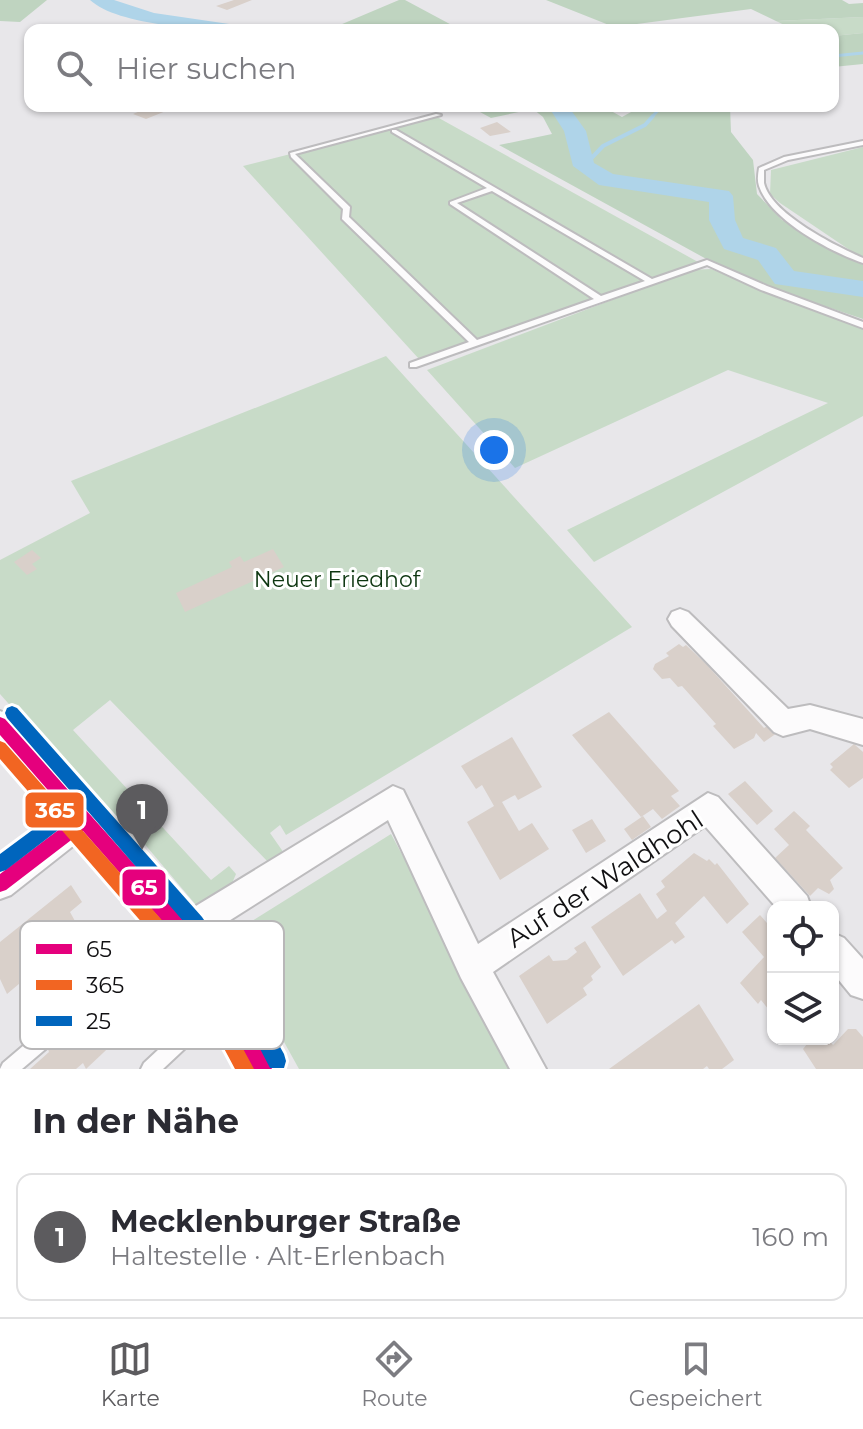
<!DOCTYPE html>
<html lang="de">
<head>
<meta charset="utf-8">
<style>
	:root { --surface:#fff; --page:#f2f2f3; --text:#2b2b33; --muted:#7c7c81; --line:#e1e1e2; --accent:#5c5b5e }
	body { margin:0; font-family:Montserrat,sans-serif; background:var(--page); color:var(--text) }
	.controls { position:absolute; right:24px; bottom:24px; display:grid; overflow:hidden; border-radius:16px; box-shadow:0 2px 6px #0004 }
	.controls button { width:72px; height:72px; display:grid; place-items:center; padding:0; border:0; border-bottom:2px solid var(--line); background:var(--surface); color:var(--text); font:40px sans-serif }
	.you { position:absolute; left:494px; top:450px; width:28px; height:28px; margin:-20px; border:6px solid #fff; border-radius:50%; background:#1a73e8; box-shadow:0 0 0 12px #1a73e833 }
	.badge { display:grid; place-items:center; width:52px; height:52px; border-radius:50%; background:var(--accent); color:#fff; font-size:26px; font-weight:700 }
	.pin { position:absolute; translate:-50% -66px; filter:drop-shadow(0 2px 4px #0008) }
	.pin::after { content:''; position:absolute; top:42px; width:28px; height:24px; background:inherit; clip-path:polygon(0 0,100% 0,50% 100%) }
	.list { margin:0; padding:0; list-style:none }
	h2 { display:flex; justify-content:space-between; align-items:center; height:104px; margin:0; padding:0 32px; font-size:34px }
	h2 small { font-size:26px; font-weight:400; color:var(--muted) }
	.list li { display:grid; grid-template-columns:52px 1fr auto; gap:24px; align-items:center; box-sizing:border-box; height:128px; margin:0 16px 16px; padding:0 16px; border:2px solid var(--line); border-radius:16px }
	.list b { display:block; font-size:30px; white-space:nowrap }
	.list p { margin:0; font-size:26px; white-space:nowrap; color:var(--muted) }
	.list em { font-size:26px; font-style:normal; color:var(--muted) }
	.icon { flex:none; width:44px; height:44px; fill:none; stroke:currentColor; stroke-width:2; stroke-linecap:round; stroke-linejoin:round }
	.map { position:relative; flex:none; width:863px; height:1069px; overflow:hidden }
	.search { position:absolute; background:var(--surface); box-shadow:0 2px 6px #0004; left:24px; right:24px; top:24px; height:88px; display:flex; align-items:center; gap:20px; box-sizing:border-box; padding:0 28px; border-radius:16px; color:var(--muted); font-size:30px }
	.sheet { height:248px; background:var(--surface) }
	nav { display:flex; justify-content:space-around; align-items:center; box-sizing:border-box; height:112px; border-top:2px solid var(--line); background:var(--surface); font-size:22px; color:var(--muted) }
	nav a { display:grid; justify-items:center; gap:4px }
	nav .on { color:var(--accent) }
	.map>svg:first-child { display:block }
</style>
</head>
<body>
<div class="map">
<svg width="863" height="1069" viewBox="0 0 863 1069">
	<rect width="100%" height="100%" fill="#e8e7ea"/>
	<path fill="#c8dbc8" d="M863 17V33L833 36V30H795L776 21Z
		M437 117 698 262 419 359 243 166Z
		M863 147V259L780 203 770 194 771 170Z
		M711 269 863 329V416L594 562 567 530 828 403 728 370 515 468 427 370 691 270Z
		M386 356 632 627 286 835 280 825 270 833 286 856 270 864 110 700 73 730 211 880 229 866 236 874 230 888 196 905 131 828 124 834 0 694V560L90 513 71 481Z
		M391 834 517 1069H299L232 948 247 924Z"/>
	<path fill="#bfd4c0" d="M0 0H47L20 22 0 21Z
		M399 0H405L461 30H328Z
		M546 0H842L849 4 863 3V17L776 21 751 9 614 27Z
		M863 33V64L833 67V36Z
		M469 106H602L622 117 642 106H730L731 132 753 160 757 194 782 220 863 265V319L768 287 710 261 499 145 552 134 543 117 533 109 491 118Z"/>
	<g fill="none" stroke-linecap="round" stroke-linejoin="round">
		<path stroke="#afd4e9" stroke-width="3" d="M833 56 863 53
			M651 118 662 106"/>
		<path stroke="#afd4e9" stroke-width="4" d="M584 166 603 146 645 125 653 116"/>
		<path fill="#afd4e9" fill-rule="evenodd" d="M90 0H114L154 13 236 25 245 30C207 30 118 26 90 0Z
			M548 106H568L586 131 594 163 613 174 729 191 733 196 735 220 743 238 776 248 794 271 863 281V297L775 284 758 260 724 249 709 220V202L599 185 573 166 564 131Z"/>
	</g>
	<path fill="#d9d0ca" d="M234 0H252L227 10 216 6Z
		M152 106 171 109 146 119 133 114Z
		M497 122 511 132 490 136 480 128Z
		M273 549 284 567 185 612 176 593 232 567 229 562 240 556 244 562Z
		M32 550 41 558 32 564 37 569 27 575 14 562Z
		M679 644 683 647 686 645 706 664 764 728 769 725 777 733 764 742 756 733 754 738 734 749 713 726 716 724 682 686 678 687 670 678 662 679 653 669 655 664 669 656 666 653Z
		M609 712 679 791 671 796 680 806 662 819 653 809 641 817 572 735Z
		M512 737 542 787 518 800 515 795 502 802 519 831 532 823 549 849 500 880 467 822 494 806 482 785 476 789 461 766Z
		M854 744 863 752V778L849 788 830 770 833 767 830 764Z
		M745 781 773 811 757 825 728 794Z
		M794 811 810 826 806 830 843 868 830 880 834 889 829 894 818 888 810 896 775 858 789 845 774 829Z
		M643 816 651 827 632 840 624 829Z
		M592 819 606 841 586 853 572 830Z
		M694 853 707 861 709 859 715 865 717 863 749 904 727 924 704 896 675 923 685 937 675 944 672 940 623 976 591 927 640 893 657 919 667 911 656 894 665 887 661 881Z
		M71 885 82 902 70 912 81 932 7 994 0 979V942Z
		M760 915 773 930V1015L761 1000 758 1004 740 983 764 957 742 932Z
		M585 941 601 967 591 976 593 980 583 988 587 995 547 1024 519 976 549 955 553 961 567 960 577 952 574 948Z
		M151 972 162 991 134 1016 137 1021 86 1069 83 1063 76 1069H30L49 1052 48 1049 134 973 140 982Z
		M699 1004 734 1060 722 1069H709L707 1066 703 1069H609Z
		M848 1029H856L863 1037V1069H816L803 1049 811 1039H828L833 1045Z"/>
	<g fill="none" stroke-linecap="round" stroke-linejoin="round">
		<g stroke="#bdbcbe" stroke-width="4">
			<path id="service" d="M436 114 441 115 295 154 350 207 349 217 477 340 594 299 450 204V202L487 188 392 132V130H396L652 279 707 260 767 286 863 322V328L761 290 707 265 416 367H410V363L469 342 342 219 343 209 291 157 290 153ZM492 191 645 281 601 296 457 203Z
				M863 141V145L788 160 764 170C764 174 764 179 764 183 771 214 836 246 863 258V263C831 252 770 220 759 186 757 180 758 174 759 168L784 157Z
				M176 919 182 921 184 927 182 933 22 1069H0L3 1063 170 921Z
				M222 994 228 996 230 1002 228 1008 163 1069H141L144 1063 216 996Z"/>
		</g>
		<g stroke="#bdbcbe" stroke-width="4">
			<path id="minor" d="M680 609 688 612 788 709 810 705 863 719V745L810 729 783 736 774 732 672 626 668 619 672 612Z
				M0 711 9 715 186 912 393 786 403 790 478 944 708 793 718 797 807 896 811 907H776L705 826 493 972 546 1069H510L461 978 388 820 205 936 227 968 280 1069H244L203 992 172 943 82 839 11 895 0 899V865L64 818 0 744Z
				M833 933 844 938 863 959V999L851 995 833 973Z"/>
		</g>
		<use href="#service" fill="#fcfbfc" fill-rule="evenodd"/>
		<use href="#minor" fill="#fcfbfc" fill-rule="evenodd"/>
		<g stroke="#fff" stroke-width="6">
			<path id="bus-1" d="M0 717 5 719 189 926 221 974 272 1069H253L209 986 177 938 83 831 6 890 0 892V874L73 819 0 735Z"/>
		</g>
		<g stroke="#fff" stroke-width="6">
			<path id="bus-2" d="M0 741 5 743 176 936 207 982 254 1069H235L195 994 164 948 0 759Z"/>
		</g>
		<g stroke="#fff" stroke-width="6">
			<path id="bus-3" d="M12 706 17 708 202 917 235 966 284 1054 286 1061 284 1068H270L223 978 190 929 7 718 5 713 7 708Z
				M73 800 79 802 81 808 79 814 6 870 0 872V854Z"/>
		</g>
		<use href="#bus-1" fill="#e5007d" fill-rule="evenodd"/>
		<use href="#bus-2" fill="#f26522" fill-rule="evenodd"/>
		<use href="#bus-3" fill="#0065bd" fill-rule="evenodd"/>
	</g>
	<g text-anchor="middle" stroke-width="6" stroke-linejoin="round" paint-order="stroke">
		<g font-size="22" fill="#0d3610" stroke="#fff">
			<text x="337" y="587">Neuer Friedhof</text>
		</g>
		<g font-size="26" fill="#111012" stroke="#fff">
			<text transform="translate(605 879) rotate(-33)" y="9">Auf der Waldhohl</text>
		</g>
	</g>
	<rect x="20" y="921" width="264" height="128" rx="12" fill="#fff" stroke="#b8b7b8" stroke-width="2"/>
	<rect x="36" y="944" width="36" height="10" fill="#e5007d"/>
	<rect x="36" y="980" width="36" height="10" fill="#f26522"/>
	<rect x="36" y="1016" width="36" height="10" fill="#0065bd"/>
	<g font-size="22" fill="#111012">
		<text x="86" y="957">65</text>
		<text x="86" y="993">365</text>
		<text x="86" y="1029">25</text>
	</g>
	<g stroke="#fff" stroke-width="3">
		<rect x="24" y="791" width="61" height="38" rx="8" fill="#f26522"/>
		<rect x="121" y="868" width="46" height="39" rx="8" fill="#e5007d"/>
	</g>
	<g font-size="22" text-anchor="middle" font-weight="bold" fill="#fff">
		<text x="55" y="818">365</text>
		<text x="144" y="895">65</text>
	</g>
</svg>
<div class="controls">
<button><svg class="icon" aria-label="locate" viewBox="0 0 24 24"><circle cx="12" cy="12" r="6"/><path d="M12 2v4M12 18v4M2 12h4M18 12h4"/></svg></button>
<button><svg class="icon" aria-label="layers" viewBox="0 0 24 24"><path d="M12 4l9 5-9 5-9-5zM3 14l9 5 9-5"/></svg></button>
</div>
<div class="you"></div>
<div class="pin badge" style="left:142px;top:850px">1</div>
<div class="search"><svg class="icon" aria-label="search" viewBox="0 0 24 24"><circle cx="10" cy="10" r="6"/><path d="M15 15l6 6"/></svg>Hier suchen</div>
</div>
<section class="sheet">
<h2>In der Nähe<small></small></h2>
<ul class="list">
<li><span class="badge">1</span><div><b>Mecklenburger Straße</b><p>Haltestelle · Alt-Erlenbach</p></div><em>160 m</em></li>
</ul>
</section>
<nav>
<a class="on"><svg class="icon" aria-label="map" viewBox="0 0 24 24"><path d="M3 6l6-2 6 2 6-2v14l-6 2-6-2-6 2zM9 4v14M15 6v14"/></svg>Karte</a>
<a><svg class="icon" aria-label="directions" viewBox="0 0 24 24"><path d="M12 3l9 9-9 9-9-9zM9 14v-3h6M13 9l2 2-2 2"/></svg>Route</a>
<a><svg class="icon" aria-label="saved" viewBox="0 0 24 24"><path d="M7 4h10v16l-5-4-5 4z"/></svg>Gespeichert</a>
</nav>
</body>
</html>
